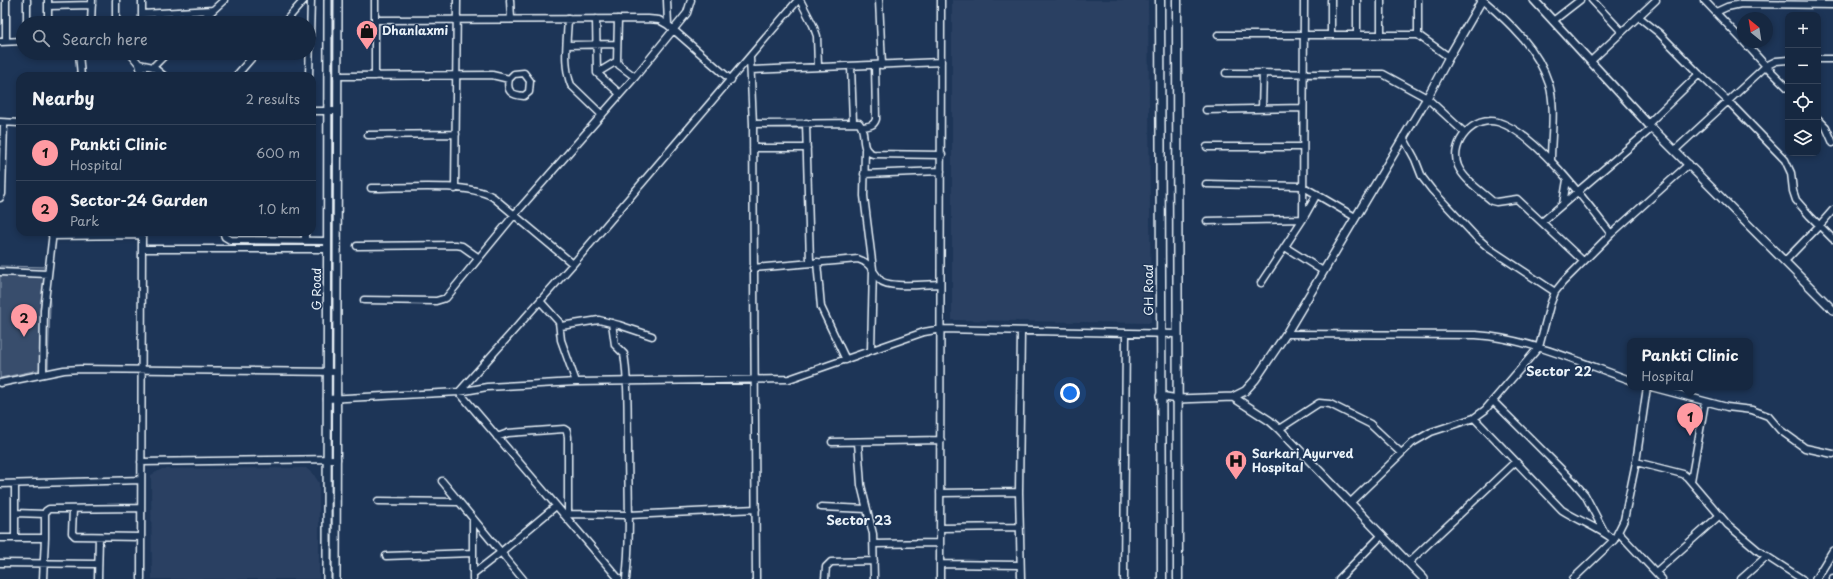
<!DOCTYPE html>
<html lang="en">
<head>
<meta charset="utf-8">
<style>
	:root { --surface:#162841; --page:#23344c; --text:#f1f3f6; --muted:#9ea6b1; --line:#35445a; --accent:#ff9aa2 }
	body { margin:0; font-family:"Playpen Sans",sans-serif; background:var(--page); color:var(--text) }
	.controls { position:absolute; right:12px; top:12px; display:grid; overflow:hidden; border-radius:8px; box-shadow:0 2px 6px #0003 }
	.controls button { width:36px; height:36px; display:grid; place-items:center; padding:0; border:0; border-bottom:1px solid var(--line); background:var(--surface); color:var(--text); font:20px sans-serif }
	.compass { position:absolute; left:1737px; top:12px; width:36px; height:36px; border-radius:50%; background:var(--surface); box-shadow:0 2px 6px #0003; rotate:330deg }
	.you { position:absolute; left:1070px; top:393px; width:14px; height:14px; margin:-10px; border:3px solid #fff; border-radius:50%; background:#1a73e8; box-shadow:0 0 0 6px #1a73e833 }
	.badge { display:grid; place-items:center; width:26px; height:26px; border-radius:50%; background:var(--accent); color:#111; font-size:13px; font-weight:700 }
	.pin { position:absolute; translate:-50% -33px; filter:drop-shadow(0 1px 2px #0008) }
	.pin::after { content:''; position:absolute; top:21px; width:14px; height:12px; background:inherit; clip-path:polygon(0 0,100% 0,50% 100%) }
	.popup { position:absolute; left:1627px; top:338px; width:126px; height:52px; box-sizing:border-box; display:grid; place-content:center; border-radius:8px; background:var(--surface); filter:drop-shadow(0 1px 3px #0005); font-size:13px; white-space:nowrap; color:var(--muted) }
	.popup b { font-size:15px; color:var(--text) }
	.popup::after { content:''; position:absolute; left:50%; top:100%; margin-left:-8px; border:8px solid transparent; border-top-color:var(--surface) }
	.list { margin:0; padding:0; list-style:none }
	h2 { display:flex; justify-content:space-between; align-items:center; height:52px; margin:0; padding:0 16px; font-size:17px }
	h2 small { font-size:13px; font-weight:400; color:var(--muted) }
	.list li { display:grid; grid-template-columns:26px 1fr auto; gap:12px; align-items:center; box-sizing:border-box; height:56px; padding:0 16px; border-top:1px solid var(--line) }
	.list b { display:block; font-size:15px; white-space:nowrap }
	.list p { margin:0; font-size:13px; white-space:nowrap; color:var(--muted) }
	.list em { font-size:13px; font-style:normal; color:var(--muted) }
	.icon { flex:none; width:22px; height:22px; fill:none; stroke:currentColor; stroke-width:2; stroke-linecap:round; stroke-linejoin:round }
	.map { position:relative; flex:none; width:1833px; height:579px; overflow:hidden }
	.search { position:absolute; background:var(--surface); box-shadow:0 2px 6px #0003; left:16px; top:16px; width:300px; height:44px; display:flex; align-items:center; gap:10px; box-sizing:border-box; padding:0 14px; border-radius:22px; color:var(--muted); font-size:15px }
	.panel { position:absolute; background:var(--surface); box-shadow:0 2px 6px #0003; left:16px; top:72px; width:300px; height:164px; border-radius:12px }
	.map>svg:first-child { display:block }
</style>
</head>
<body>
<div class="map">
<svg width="1833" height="579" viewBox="0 0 1833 579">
	<rect width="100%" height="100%" fill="#1d3557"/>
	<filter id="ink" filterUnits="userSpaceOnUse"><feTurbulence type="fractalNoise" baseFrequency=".025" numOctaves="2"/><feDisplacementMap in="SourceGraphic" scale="8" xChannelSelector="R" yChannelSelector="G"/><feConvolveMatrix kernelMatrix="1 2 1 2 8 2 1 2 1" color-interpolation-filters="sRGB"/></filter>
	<g filter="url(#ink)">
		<path fill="#2a4162" d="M952 0H1148L1151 323 952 320Z
			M306 468 314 475 319 483V579H152L151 475 162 469Z"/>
		<path fill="#374d6c" stroke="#909fb2" d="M0 266 47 267 50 306 48 368 0 378Z"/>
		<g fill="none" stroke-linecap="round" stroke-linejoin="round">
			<g stroke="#e8f1f8" stroke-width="9">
				<path id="minor" d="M6 0V41
					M375 0V76
					M510 0 511 19
					M667 0 668 25
					M800 0 813 25 817 36 818 67
					M879 0 882 65
					M1357 0V34
					M1418 0V35
					M1483 0C1510 23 1538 49 1549 84 1556 107 1551 136 1551 160
					M1592 0 1622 32
					M1704 0 1743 41
					M48 6 92 5
					M1716 12 1727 7 1741 4 1833 5
					M142 14 213 10
					M1639 17 1659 33 1699 74 1728 101 1785 160 1791 173 1793 191 1796 200 1810 216 1833 239
					M568 19C567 41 563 65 571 85L602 115
					M596 19 597 73 620 94
					M618 19 617 61 619 65 635 77
					M375 20 648 19 659 20 668 25 731 80
					M1553 21 1580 0
					M27 23V0
					M48 23V0
					M91 23 92 0
					M116 23V0
					M142 23V0
					M199 23 224 0
					M284 23 304 0
					M1331 34V0
					M1381 34V0
					M1218 35H1418L1449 57
					M0 42 23 41
					M567 45 617 44
					M79 53 81 76
					M130 53 139 64 142 76
					M750 58 753 124 756 579
					M1818 59H1833
					M1788 60 1776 61 1766 66 1788 88
					M1591 61 1656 0
					M139 64 153 67 164 76
					M851 66 853 122
					M153 67 167 53
					M751 70 941 62
					M597 73 617 61
					M1226 73 1383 74 1427 98 1465 133
					M236 76 256 53
					M309 76 311 0
					M337 76 492 75 509 79C506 92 512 95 524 96L529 92 530 81 524 73 514 74 509 79
					M1262 109 1263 73
					M1206 110 1303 108
					M312 111H337
					M1818 119 1826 127 1833 143
					M0 122 20 123
					M806 123 810 262
					M753 124 859 123C868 133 858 149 873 154L942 155
					M1648 124 1699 74
					M863 127C869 126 874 126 876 119L875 65
					M368 135 456 134
					M1403 137 1415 159 1422 177 1432 190 1475 236 1490 249 1555 292
					M1207 147H1303
					M753 148H807
					M865 149 864 196 873 269 871 350
					M1675 150 1766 66 1744 42
					M864 174 941 171
					M1206 184 1302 186 1355 217
					M371 188C404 188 466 182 493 197L573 264
					M455 189 457 0
					M0 198 2 194 4 123
					M1563 204 1567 180
					M1207 221 1303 219 1317 194
					M1542 222 1652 128
					M223 232 225 237 230 240 328 241
					M52 236 142 235
					M305 240V232
					M357 246 456 245 462 246 479 258
					M1285 247 1323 271
					M142 249H328
					M1583 261 1517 199 1496 202 1492 201C1481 191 1464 180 1458 166 1449 143 1474 115 1498 122 1536 133 1587 203 1611 234
					M1785 261 1819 226 1833 210
					M817 262 821 307 846 360
					M753 268 858 259C871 263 872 271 880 280 888 289 927 284 940 284
					M0 272 48 274
					M1261 283 1303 219 1304 0
					M364 300 436 301 446 298 515 214 635 77 687 13 691 0
					M540 301 559 322 561 340 576 382
					M612 323 615 345 624 354C629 384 627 414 628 444 628 489 631 534 626 579
					M561 326 599 320 619 325 652 336
					M1286 334 1476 335C1530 339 1579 362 1630 380
					M43 373 44 310 53 232
					M0 383 64 370 80 369 337 372
					M1651 387 1727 407 1752 410 1768 416 1780 430 1805 448 1833 454
					M327 399 459 392 487 387 576 382 789 379 924 332 941 329 1177 334
					M1493 401 1574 482 1585 495 1605 533
					M1474 418 1562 510C1579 521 1598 527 1614 540
					M1279 429 1319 403 1330 404 1370 424 1401 453
					M497 437 508 433 564 429 567 431 568 437V513
					M832 442 941 440
					M858 442 861 485 873 534 874 579
					M141 462 337 459
					M1636 462 1683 474 1687 477 1728 525 1760 552 1802 579
					M442 481 523 579
					M1691 481 1705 402
					M0 484 141 480
					M1019 492 1021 331
					M940 493 1019 492 1021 579
					M378 501 458 502
					M1350 503 1412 443 1431 432 1474 418 1485 410 1539 347 1550 305 1555 292 1563 282 1611 234 1689 164
					M821 507 867 509
					M73 509 72 533 75 536 141 537
					M15 513 45 514
					M563 514 629 515 756 509
					M473 519V579
					M940 528 1019 527
					M1618 532 1662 579
					M0 538H45V514L46 511 49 509 141 508
					M15 538V484
					M874 544 940 543
					M386 556 473 553
					M0 563 98 564
					M1408 563 1515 462
					M940 564 1020 565
					M1656 572 1720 515
					M473 574 500 553 556 506
					M43 579 45 538
					M98 579 99 537
					M141 579 142 232
					M619 579 459 392 573 264 798 0
					M825 579 826 567 831 562 874 561
					M940 579 941 0
					M1124 579 1126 333
					M1339 579 1381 536
					M1573 579 1614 540 1624 520 1636 462 1647 387
					M1741 579 1767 556
					M1833 579V578"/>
			</g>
			<g stroke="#e8f1f8" stroke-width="10">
				<path id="tertiary" d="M1534 0 1648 124 1833 310
					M1160 396 1178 399 1233 397 1245 391 1255 380 1286 334 1427 98 1449 57 1482 0
					M1233 397 1270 421 1279 429 1424 579
					M327 579 328 0
					M336 579 338 0
					M1816 579 1833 551"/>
			</g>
			<g stroke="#e8f1f8" stroke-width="11">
				<path id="secondary" d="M1160 0 1162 579
					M1177 0 1178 579"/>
			</g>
			<use href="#minor" stroke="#1d3557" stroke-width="6"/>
			<use href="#tertiary" stroke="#1d3557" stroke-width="7"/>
			<use href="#secondary" stroke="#1d3557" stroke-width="8"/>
		</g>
	</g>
	<defs>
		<g id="shop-pin" transform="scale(1.15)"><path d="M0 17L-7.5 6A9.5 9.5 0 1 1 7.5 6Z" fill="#ff9aa2" stroke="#1d3557"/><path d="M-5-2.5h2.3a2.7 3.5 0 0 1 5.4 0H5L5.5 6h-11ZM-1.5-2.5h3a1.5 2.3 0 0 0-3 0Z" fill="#111"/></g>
		<g id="hospital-pin" transform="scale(1.15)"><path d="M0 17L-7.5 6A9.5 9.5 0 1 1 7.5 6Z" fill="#ff9aa2" stroke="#1d3557"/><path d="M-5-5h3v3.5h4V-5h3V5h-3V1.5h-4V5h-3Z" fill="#111"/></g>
	</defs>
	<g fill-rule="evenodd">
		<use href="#shop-pin" x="367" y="31"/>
		<use href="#hospital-pin" x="1236" y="461"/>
	</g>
	<g text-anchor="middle" stroke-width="3" stroke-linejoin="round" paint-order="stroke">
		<g font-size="12" font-weight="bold" fill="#e8f1f8" stroke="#1d3557" text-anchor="start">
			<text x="382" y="35">Dhanlaxmi</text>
			<text x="1252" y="458">Sarkari Ayurved<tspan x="1252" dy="14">Hospital</tspan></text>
		</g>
		<g font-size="12" fill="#e8f1f8" stroke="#1d3557">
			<text transform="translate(317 289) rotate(-90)" y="4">G Road</text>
			<text transform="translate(1149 290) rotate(-90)" y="4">GH Road</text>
		</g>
		<g font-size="13" font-weight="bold" fill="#e8f1f8" stroke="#1d3557">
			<text x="1559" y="376">Sector 22</text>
			<text x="859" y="525">Sector 23</text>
		</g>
	</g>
</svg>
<div class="controls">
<button>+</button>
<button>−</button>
<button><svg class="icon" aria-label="locate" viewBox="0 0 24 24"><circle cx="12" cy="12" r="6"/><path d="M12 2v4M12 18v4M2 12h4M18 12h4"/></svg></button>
<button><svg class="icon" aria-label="layers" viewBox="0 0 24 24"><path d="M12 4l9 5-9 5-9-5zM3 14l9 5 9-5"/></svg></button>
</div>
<svg class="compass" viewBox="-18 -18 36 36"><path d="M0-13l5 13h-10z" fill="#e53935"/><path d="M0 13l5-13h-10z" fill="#9ea6b1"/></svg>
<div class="you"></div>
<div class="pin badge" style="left:1690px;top:436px">1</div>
<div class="popup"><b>Pankti Clinic</b>Hospital</div>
<div class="pin badge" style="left:24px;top:337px">2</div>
<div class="search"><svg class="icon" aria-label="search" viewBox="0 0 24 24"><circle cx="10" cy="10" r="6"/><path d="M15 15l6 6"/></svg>Search here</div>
<section class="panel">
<h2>Nearby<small>2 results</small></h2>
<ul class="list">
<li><span class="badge">1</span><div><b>Pankti Clinic</b><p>Hospital</p></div><em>600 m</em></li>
<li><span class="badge">2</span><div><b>Sector-24 Garden</b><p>Park</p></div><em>1.0 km</em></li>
</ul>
</section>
</div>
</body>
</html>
